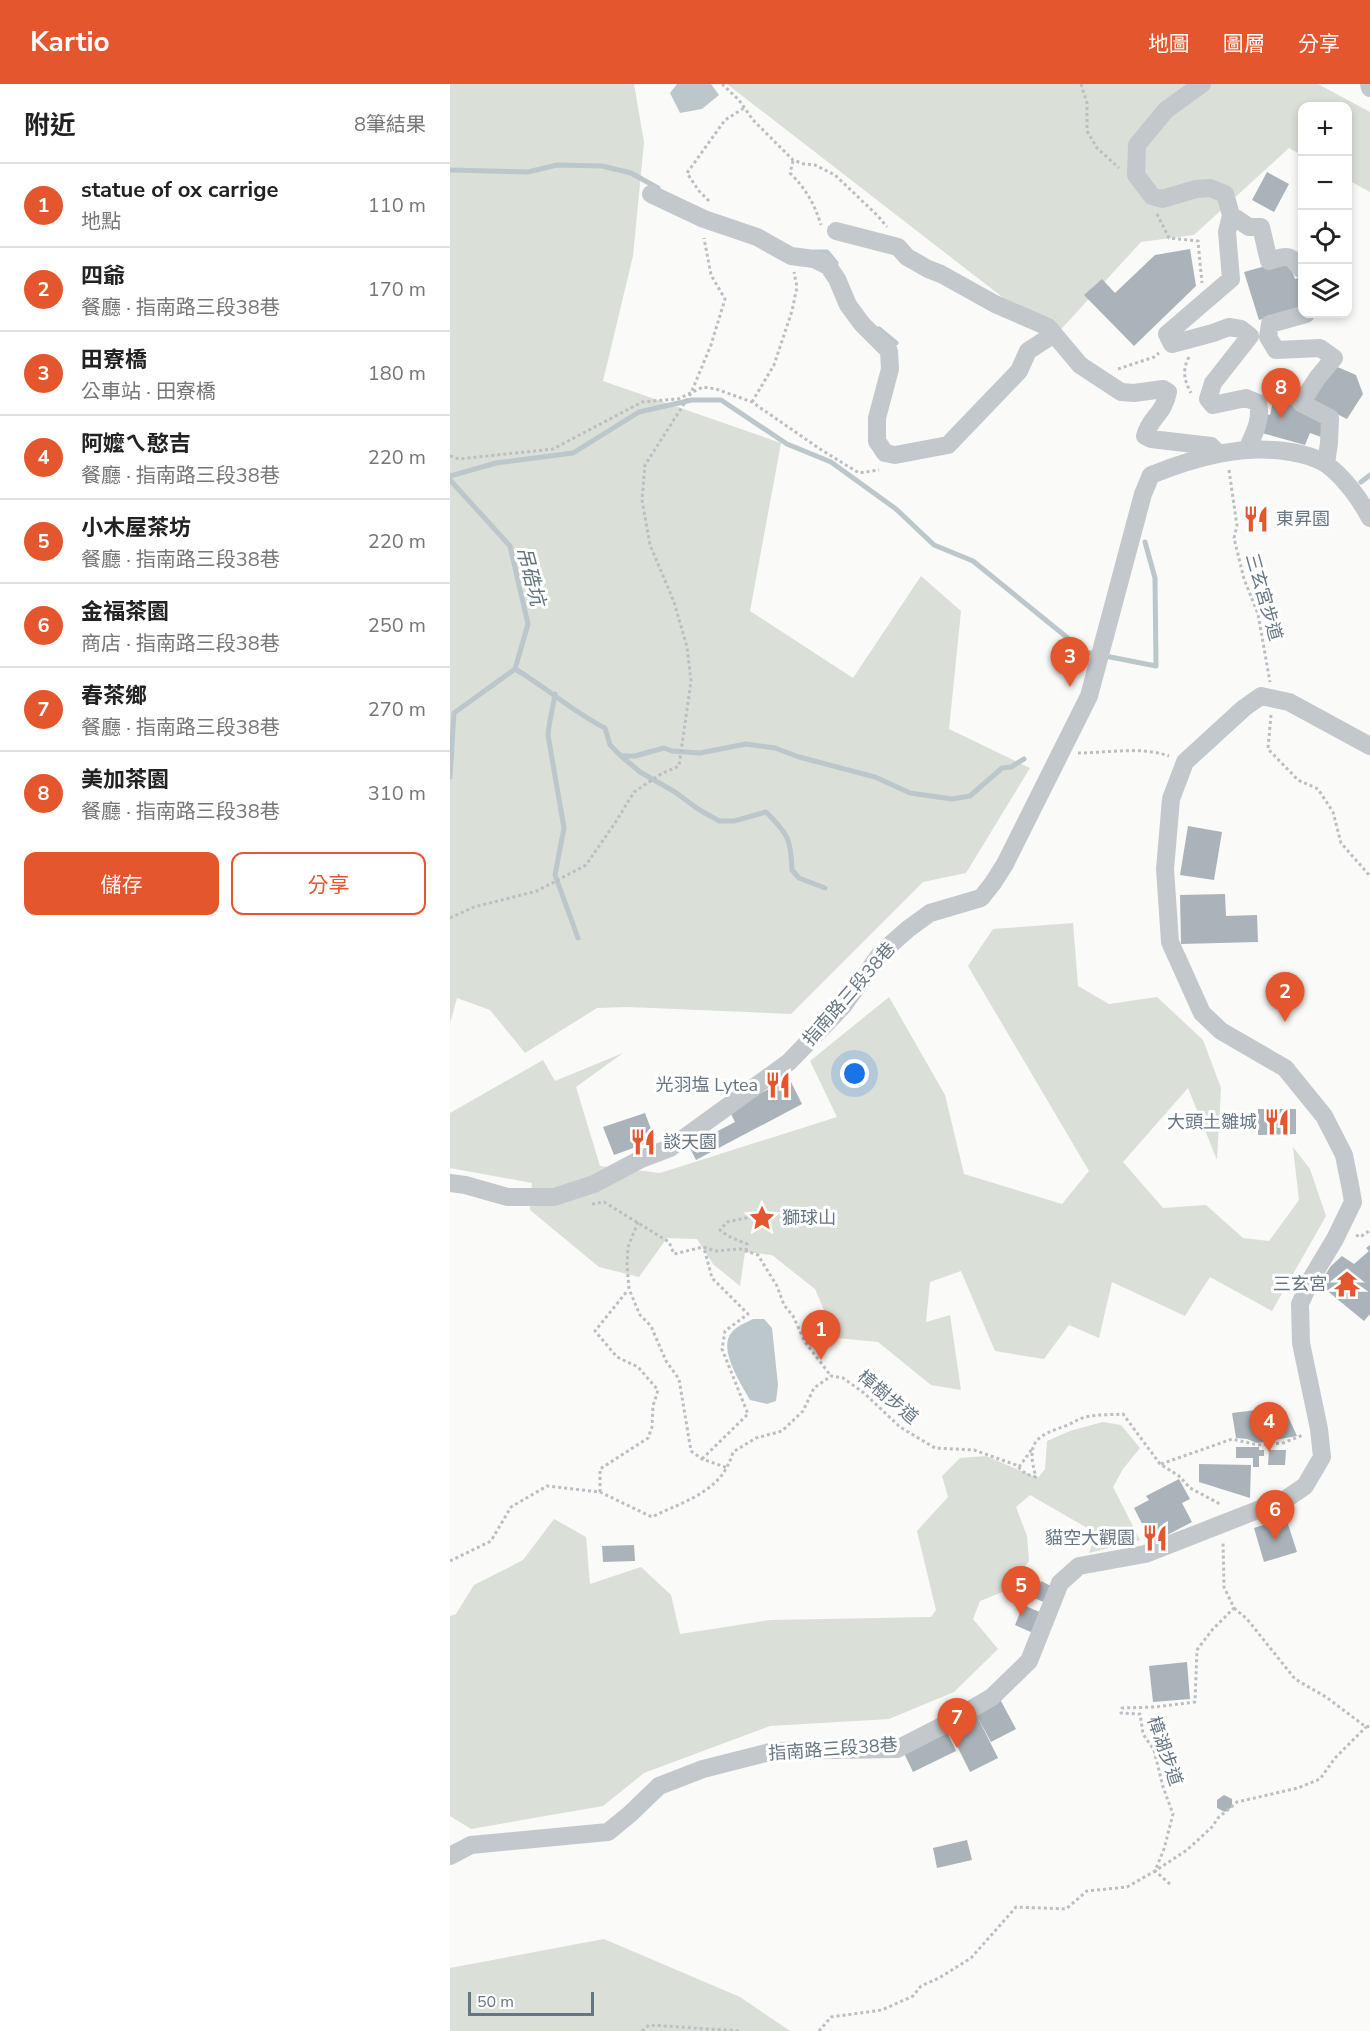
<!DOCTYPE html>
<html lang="zh-TW">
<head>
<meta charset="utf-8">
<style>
	:root { --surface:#fff; --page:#f6f6f6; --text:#222; --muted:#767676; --line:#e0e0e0; --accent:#e4572e }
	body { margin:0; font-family:"Nunito Sans","Noto Sans TC",sans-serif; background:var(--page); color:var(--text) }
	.controls { position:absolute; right:18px; top:18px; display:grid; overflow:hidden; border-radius:12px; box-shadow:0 3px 9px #0003 }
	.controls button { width:54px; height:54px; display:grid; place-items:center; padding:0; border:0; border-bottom:2px solid var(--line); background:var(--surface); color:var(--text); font:30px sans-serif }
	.scale { position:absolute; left:18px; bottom:15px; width:126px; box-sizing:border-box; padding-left:6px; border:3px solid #657683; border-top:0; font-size:16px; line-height:21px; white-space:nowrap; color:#657683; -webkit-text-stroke:4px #fff; paint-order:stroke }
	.you { position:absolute; left:405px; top:990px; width:21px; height:21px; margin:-15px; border:4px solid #fff; border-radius:50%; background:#1a73e8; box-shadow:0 0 0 9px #1a73e833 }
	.badge { display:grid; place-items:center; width:39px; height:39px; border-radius:50%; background:var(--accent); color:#fff; font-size:20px; font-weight:700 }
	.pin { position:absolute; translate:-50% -50px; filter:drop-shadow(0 2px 3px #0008) }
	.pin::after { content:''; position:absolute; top:32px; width:21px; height:18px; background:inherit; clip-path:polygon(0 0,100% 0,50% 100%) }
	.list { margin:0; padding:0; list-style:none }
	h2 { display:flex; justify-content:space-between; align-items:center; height:78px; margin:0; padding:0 24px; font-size:26px }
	h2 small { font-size:20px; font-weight:400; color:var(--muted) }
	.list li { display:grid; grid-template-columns:39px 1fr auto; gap:18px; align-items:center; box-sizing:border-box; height:84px; padding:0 24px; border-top:2px solid var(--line) }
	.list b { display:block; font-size:22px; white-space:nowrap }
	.list p { margin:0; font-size:20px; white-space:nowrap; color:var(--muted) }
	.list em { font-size:20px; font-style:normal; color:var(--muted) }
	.actions { display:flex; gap:12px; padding:18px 24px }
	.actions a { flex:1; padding:14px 0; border:2px solid var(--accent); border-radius:12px; text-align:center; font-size:21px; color:var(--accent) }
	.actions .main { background:var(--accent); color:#fff }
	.icon { flex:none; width:33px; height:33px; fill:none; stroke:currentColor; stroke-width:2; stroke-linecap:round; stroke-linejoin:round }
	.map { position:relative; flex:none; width:920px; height:1947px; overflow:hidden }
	header { display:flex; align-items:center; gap:36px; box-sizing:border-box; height:84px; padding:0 30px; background:var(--accent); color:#fff }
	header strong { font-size:28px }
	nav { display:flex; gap:33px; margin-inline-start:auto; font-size:21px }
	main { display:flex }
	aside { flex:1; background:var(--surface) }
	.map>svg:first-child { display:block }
</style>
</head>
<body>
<header>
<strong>Kartio</strong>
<nav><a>地圖</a><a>圖層</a><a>分享</a></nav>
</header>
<main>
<aside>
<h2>附近<small>8筆結果</small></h2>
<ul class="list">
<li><span class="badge">1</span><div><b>statue of ox carrige</b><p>地點</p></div><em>110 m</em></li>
<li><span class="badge">2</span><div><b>四爺</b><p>餐廳 · 指南路三段38巷</p></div><em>170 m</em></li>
<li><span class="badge">3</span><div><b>田寮橋</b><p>公車站 · 田寮橋</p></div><em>180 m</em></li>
<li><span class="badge">4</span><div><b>阿嬤ㄟ憨吉</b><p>餐廳 · 指南路三段38巷</p></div><em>220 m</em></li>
<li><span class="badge">5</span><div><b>小木屋茶坊</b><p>餐廳 · 指南路三段38巷</p></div><em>220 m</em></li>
<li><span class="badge">6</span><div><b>金福茶園</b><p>商店 · 指南路三段38巷</p></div><em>250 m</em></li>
<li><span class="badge">7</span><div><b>春茶鄉</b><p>餐廳 · 指南路三段38巷</p></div><em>270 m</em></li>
<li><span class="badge">8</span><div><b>美加茶園</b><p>餐廳 · 指南路三段38巷</p></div><em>310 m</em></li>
</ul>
<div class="actions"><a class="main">儲存</a><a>分享</a></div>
</aside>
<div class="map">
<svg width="920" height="1947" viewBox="0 0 920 1947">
	<rect width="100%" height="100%" fill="#fafaf8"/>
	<path fill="#dadfd7" d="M0 0H184L194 58 183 172 153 297 331 359 300 527 403 594 471 492 511 527 499 645 580 684 516 789 473 798 341 930 178 923 147 924 75 969 40 926 7 914 0 939Z
		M277 0H868L920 28V108L898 96V22H852V71L839 64 744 151 691 158 604 253Z
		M623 839 628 902 659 920 707 913 753 956 771 1004 767 1076 738 1004 673 1078 713 1124 756 1121 793 1154 819 1157 849 1116 843 1063 860 1085 876 1132 822 1227 760 1193 735 1232 662 1198 649 1254 619 1241 594 1275 545 1267 511 1187 480 1198 476 1238 500 1231 511 1306 481 1301 428 1258 386 1254 365 1205 322 1171 295 1168 290 1202 263 1180 247 1155 217 1154 189 1193 149 1183 80 1126 82 1099 0 1084V1029L93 976 105 997 173 969 126 1003 150 1082 210 1089 387 1033 360 977 439 913 495 1011 514 1090 612 1120 639 1087 518 882 543 845Z
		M653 1338 671 1341 690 1364 673 1385 663 1403 690 1456 639 1469 646 1449 580 1411 566 1423 577 1452 579 1477 555 1507 530 1517 523 1535 548 1565 504 1608 439 1635 320 1642 194 1689 153 1722 21 1745 0 1732V1532L6 1530 24 1501 73 1476 104 1435 136 1453 140 1500 191 1483 221 1511 230 1550 320 1536 481 1533 486 1526 467 1447 498 1413 492 1392 510 1374 536 1372 588 1394 595 1385 597 1357 620 1347Z
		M154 1855 290 1913 340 1947H0V1884Z"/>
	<path fill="#bbc7cb" d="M227 0H261L269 11 252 25 230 29 220 9Z
		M303 1235H314L322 1244 328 1301 326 1317 317 1320 300 1316C291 1300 267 1264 282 1248 287 1242 295 1239 303 1235Z"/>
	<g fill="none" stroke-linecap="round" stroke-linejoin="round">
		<path stroke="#bbc7cb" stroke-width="5" d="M0 86 78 88 107 81 152 82 181 89 208 104
			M365 168H377L386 179
			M429 245 446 259
			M0 392 46 379 123 369 189 328 242 316H271L337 360 381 378 446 425 484 461 523 477 635 568 706 582 705 494 695 458
			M0 396 60 462 78 540 65 585 4 629 0 693
			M911 398 920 391
			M65 585C96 603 123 628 155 644L160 661 171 672 190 688 225 708 248 725 269 737H284L316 728C338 750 341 755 342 786L349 794 375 804
			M105 610C103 624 99 637 98 651L114 744 105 791 128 854
			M171 672H185L214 664 222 667 250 669 296 660 325 664 349 673 425 693 460 709 502 715 520 712 552 684 561 683 574 675"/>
	</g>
	<path fill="#aab3b9" d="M817 88 839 100 824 128 802 116Z
		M740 165 746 202 684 262 634 211 652 195 665 209 705 171Z
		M838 176 845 195 852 193V223L809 236 794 188Z
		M883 281 906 291 913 310 897 335 861 317Z
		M824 313 873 334 874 354 860 349 855 361 812 349 813 329 820 331Z
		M738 742 772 748 764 796 730 791Z
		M775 810 776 832 807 831 808 858 731 860 730 811Z
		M339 994 352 1020 246 1076 239 1062 285 1038 279 1026Z
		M808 1025H846V1050L808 1051Z
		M195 1029 205 1056 164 1071 153 1043Z
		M920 1161V1230L914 1237 875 1205 873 1194 881 1182 892 1172 904 1180 919 1167 916 1164Z
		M825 1319 836 1328 847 1352 807 1359 797 1355 786 1354 782 1329 815 1325 816 1320Z
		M786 1363H809V1366H814V1372H809V1383H803V1374H786Z
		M819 1366H836L835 1381H818Z
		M749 1380 801 1381 800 1414 749 1398Z
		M729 1395 740 1415 732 1419 742 1438 702 1459 684 1424 699 1416 696 1412Z
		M836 1434 847 1468 814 1478 804 1444Z
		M184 1461 185 1477 153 1478 152 1462Z
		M591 1497 603 1503 596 1519 584 1514Z
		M573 1521 592 1529 583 1549 565 1541Z
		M737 1578 740 1615 703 1618 699 1582Z
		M551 1617 566 1645 541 1658 526 1630Z
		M526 1630 548 1674 520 1688 498 1644Z
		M496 1646 506 1667 463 1688 453 1667Z
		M774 1711 782 1715V1723L775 1728 767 1724V1716Z
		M517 1756 522 1776 487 1784 483 1764Z"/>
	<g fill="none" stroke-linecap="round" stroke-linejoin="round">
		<path stroke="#bbbfc2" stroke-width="3" stroke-dasharray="3 3" stroke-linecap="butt" d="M272 0 289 16 303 36 343 76 354 80 365 81 385 91 428 132 437 143
			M631 0 637 19V47L647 64 669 84
			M343 77 340 89C356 105 364 119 371 141
			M259 117 249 107 237 89 275 36 294 24
			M707 130 719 154 748 157 752 199
			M739 273C732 286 734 296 741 309
			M668 285 704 273 709 269
			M302 318 324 281 342 227 347 203 344 188
			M0 372 9 375 103 365 192 318 228 315 253 303 266 305 302 318 370 365 409 389 429 386
			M779 386 787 442 784 454 794 495 808 530 820 598
			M821 631 818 665 848 696 868 705 883 728 891 759 920 792
			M628 669C658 669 690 662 719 672
			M0 834 24 823 87 807 136 781 165 739 184 708 211 690 229 682 241 597 237 563 224 518 200 461 192 416 195 381 241 309 261 261 275 215 261 191 254 154
			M142 1120 154 1118 219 1158 224 1170 253 1163 266 1167 290 1165 308 1171 327 1202 334 1221 343 1232 355 1258 381 1292
			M188 1138 178 1163 177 1181 179 1205 190 1231 201 1242 216 1277 229 1295 241 1367 252 1375 278 1384
			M906 1151 910 1153 919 1147 920 1148
			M296 1167 297 1160 278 1152 270 1146 277 1138 315 1130
			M252 1375 298 1330 272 1265 275 1247 298 1230 262 1194 254 1164
			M711 1380 782 1355 808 1361 833 1359 853 1351
			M569 1383 582 1365
			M150 1408V1385L198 1354 202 1343 203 1322 208 1306 188 1283 167 1273 145 1247 178 1206
			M0 1477 41 1457 61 1423 97 1402 150 1408 202 1433C236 1416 272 1408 283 1368L306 1354 332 1347 353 1327 364 1304 381 1292 393 1294 414 1309 450 1343 485 1364 524 1366 566 1381 576 1390 586 1393C575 1356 587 1352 618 1341 624 1338 630 1334 636 1333 648 1330 661 1331 673 1330L710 1380 729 1392 740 1404 772 1421
			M784 1524 797 1535 845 1595 876 1613 916 1643 920 1642
			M720 1800 705 1787 737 1766 762 1743 768 1734 787 1718 848 1704 870 1695 885 1674 916 1643
			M192 1947 199 1941 290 1947
			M369 1947 381 1933 432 1926 463 1912 471 1902 489 1894 521 1874 566 1823 616 1825 637 1807 677 1803 705 1787 714 1765 723 1730 713 1703 704 1666 693 1650 690 1630 671 1629 672 1624 705 1623 745 1618 747 1566 762 1546 784 1524 774 1503 773 1458"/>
		<path stroke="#c3c8cc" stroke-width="18" d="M752 0 716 26 687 61 686 91 702 112 712 115 746 105 760 104 775 110 781 131 777 148 781 195 717 250 722 260 763 249 779 243 791 245 800 252 763 299 758 315 763 321 796 314 808 319C812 336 804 350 797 365
			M919 0 920 4
			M201 110 254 135 307 153 341 172 364 175 378 182 387 195 398 221 412 240 439 267 440 285 427 334V357L435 369 445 371 498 361 569 287 578 267 604 250
			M781 131 799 143H811L819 177C839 171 839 170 852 186
			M386 147 448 163 457 173 478 185 491 190 545 220 598 243 630 281 671 308 684 309 713 305 718 308C714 330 700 333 695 352L701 355 761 362 769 370
			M856 230 820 240 818 253 826 266 870 264 884 274 868 293 851 319 880 334 879 359 876 380
			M0 1099 15 1101 58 1113H104L144 1100 191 1075 220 1064 339 978 393 922 431 869 458 845 480 829 531 814 543 799 555 780 639 612 693 410 701 391C746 373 793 360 841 368 853 370 866 373 876 380 894 393 910 415 920 434
			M0 1772 21 1761 158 1748 180 1730 209 1702 253 1685 324 1667 447 1665 494 1641 542 1613 579 1577 610 1499 629 1482 695 1470 836 1415 855 1402 872 1373 869 1345 851 1259 850 1220 861 1195 885 1155 903 1118 901 1106 894 1071 874 1032 835 984 771 947 752 929 720 858 715 785 721 715 735 678 794 624 811 612 839 618 920 662"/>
	</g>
	<defs>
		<g id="restaurant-bare" transform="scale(2.07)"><path d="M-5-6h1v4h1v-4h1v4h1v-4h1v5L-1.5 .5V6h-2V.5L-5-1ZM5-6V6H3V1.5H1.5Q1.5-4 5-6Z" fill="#e4572e" stroke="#fff" stroke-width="2.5" paint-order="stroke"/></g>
		<g id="sight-bare" transform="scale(2.07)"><path d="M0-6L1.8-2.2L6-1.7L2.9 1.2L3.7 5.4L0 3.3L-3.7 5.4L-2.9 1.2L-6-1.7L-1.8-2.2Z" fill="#e4572e" stroke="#fff" stroke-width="2.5" paint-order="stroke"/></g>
		<g id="temple-bare" transform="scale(2.07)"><path d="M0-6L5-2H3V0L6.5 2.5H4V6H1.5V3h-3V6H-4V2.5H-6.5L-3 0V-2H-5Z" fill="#e4572e" stroke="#fff" stroke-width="2.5" paint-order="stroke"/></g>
	</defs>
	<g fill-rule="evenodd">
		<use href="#restaurant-bare" x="806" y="435"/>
		<use href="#restaurant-bare" x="328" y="1001"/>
		<use href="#restaurant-bare" x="827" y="1038"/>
		<use href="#restaurant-bare" x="193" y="1058"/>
		<use href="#sight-bare" x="312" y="1134"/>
		<use href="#temple-bare" x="897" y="1200"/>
		<use href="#restaurant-bare" x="705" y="1454"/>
	</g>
	<g text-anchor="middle" stroke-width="6" stroke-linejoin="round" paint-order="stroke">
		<g font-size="18" fill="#657683" stroke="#fff" text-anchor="end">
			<text x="826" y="441" text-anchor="start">東昇園</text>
			<text x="308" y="1007">光羽塩 Lytea</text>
			<text x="807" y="1044">大頭土雛城</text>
			<text x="213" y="1064" text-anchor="start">談天園</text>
			<text x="332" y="1140" text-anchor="start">獅球山</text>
			<text x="877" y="1206">三玄宮</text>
			<text x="685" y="1460">貓空大觀園</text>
		</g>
		<g font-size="18" fill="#657683" stroke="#fff">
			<text transform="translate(814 513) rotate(74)" y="6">三玄宮步道</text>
			<text transform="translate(399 910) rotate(-49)" y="6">指南路三段38巷</text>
			<text transform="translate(438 1313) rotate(40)" y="6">樟樹步道</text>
			<text transform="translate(383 1665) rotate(-4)" y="6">指南路三段38巷</text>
			<text transform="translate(715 1667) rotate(71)" y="6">樟湖步道</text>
		</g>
		<g font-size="20" font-style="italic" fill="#60757c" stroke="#fff">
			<text transform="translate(81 492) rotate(75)" y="7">吊硞坑</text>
		</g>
	</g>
</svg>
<div class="controls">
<button>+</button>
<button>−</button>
<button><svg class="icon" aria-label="locate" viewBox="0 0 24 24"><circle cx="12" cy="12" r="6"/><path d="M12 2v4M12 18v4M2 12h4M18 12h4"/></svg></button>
<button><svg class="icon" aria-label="layers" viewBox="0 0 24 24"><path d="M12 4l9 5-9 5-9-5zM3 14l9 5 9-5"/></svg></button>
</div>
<div class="scale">50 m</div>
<div class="you"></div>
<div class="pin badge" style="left:371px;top:1276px">1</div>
<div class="pin badge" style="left:835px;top:938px">2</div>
<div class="pin badge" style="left:620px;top:603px">3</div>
<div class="pin badge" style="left:819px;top:1368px">4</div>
<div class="pin badge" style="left:571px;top:1532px">5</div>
<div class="pin badge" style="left:825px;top:1456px">6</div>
<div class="pin badge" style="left:507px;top:1664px">7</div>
<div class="pin badge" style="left:831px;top:334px">8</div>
</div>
</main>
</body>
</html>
